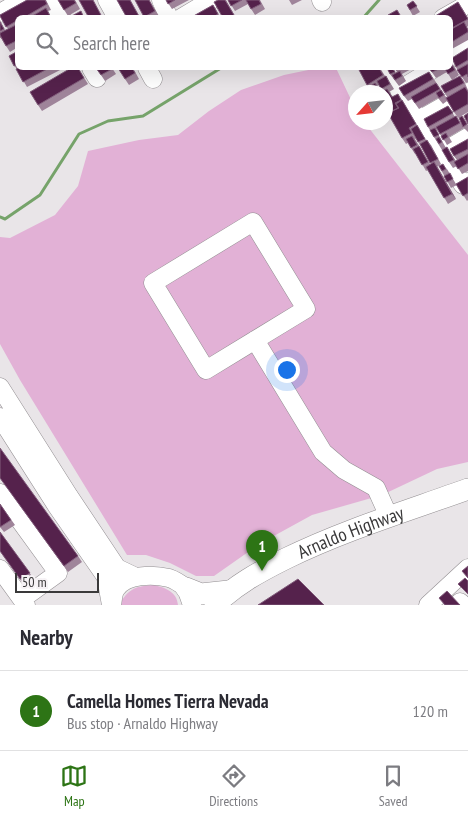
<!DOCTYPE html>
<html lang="en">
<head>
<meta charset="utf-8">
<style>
	:root { --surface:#fff; --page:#f7f7f7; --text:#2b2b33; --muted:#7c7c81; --line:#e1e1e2; --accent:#2d7415 }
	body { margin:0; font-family:"PT Sans Narrow",sans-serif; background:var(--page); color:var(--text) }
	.compass { position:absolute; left:348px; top:85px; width:45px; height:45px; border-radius:50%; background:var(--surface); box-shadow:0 5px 20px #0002; rotate:243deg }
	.scale { position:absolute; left:15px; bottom:12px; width:84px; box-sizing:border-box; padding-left:5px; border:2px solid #3a393a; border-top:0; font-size:14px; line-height:18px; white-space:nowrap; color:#3a393a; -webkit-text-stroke:4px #f6f2f5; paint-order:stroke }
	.you { position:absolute; left:286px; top:369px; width:18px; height:18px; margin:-12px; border:4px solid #fff; border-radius:50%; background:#1a73e8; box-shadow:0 0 0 8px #1a73e833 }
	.badge { display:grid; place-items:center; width:32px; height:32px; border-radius:50%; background:var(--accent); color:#fff; font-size:16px; font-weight:700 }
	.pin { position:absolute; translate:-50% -41px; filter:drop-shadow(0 1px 2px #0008) }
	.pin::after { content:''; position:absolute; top:26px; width:18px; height:15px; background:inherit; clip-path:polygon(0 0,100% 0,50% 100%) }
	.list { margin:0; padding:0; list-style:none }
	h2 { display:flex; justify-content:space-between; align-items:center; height:65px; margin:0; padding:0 20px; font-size:21px }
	h2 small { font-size:16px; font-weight:400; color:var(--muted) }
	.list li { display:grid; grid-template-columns:32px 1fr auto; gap:15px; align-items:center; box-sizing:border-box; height:80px; padding:0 20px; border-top:1px solid var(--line) }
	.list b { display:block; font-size:19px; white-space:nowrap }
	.list p { margin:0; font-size:16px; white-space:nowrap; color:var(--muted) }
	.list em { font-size:16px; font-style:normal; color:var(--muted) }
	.icon { flex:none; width:28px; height:28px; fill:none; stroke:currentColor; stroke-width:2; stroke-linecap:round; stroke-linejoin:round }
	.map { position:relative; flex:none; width:468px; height:605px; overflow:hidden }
	.search { position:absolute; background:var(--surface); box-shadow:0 5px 20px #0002; left:15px; right:15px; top:15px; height:55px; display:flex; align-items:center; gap:12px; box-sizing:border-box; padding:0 18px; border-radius:8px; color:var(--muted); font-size:19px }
	.sheet { height:145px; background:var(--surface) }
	nav { display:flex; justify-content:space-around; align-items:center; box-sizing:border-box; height:70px; border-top:1px solid var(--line); background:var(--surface); font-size:14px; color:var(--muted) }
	nav a { display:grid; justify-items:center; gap:2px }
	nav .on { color:var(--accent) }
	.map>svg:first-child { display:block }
</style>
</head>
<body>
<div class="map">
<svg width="468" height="605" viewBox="0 0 468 605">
	<rect width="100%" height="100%" fill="#e9e5e8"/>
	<path fill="#e2b1d6" d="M318 68H336L355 108 356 122 365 123 468 255V462L437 469 382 495 312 515 261 543 214 576H196L170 563 146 555H127L20 380 0 344V237L10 238 55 215 78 186 88 151 139 140 178 135 209 111 241 90 284 75Z
		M154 585C166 588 177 592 178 605H119C129 588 136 586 154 585Z"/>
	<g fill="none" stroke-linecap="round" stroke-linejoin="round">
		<path stroke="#76a36a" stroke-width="3" d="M363 18 379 0
			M0 217 5 219 40 195 79 134 108 121 143 116 221 68"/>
		<g stroke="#928e91" stroke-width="19">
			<path id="minor" d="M52 0 62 18
				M107 0 117 18
				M161 0 169 18
				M321 0 322 2
				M0 13 23 0
				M181 18 211 0
				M443 18 468 4
				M450 58 468 48
				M91 68 97 78
				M147 68 153 79
				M385 68 463 185 468 182
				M399 90 435 68
				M419 120 468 92
				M441 153 468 137
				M253 222 306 309 206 370 153 283Z
				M255 340 323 452 344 470 376 488 389 517
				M0 387 69 496 117 568 136 577
				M0 417 56 505 106 577 111 605
				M0 493 58 573 22 599
				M0 569 26 605
				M460 602 463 605
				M112 605C113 600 113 593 116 589 126 574 153 574 169 578 175 580 181 584 186 588L192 605
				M428 605 468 568"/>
		</g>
		<g stroke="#928e91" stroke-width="22">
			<g id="major">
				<path d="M186 588 201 594 229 591"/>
				<path id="s1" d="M215 605C235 585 259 572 285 559 344 530 407 511 468 489"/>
			</g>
		</g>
		<use href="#minor" stroke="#fff" stroke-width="18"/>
		<use href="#major" stroke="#fff" stroke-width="21"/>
	</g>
	<path fill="#9f849a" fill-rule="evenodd" d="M27 0H46L51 10 48 11 51 18H18V47L10 52 1 38H0V20L5 30 8 29 0 16V15Z
		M58 0H75L80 9 68 16Z
		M135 0H149L159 16 157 18H145Z
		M166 0H189L172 9Z
		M226 0 236 18H223Z
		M228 0H260L265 9 255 15 248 4 235 11Z
		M289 0H302L292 5Z
		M413 1 420 12 413 16 407 5Z
		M213 5 221 18H190Z
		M462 8 468 18V26L467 27 468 29V40L450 50V18Z
		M397 10 402 18H389Z
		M468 48V82L466 83 462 77 456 67Z
		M18 51V68H64L27 87 9 56Z
		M450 59 459 75 452 80 447 72 436 78 429 68H450Z
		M78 68 88 84 42 111 38 105Z
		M112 68 116 74 105 81 101 75Z
		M133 68 139 79 129 85 125 79Z
		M380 68 385 76H386L394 89 389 92 392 97 398 94 402 100 426 140 431 145 441 164 437 167 456 199 448 204 428 170 426 171 416 153 415 154 408 143 406 144 402 138 388 105 386 92H374L372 89 371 90 367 85ZM379 85 383 91 381 92 377 86ZM413 133 431 164H430L415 139H416Z
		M393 68 396 73 397 72 394 68H413L402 74 406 81 399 86 390 74Z
		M429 72 446 97H447L445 93 460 76 464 81 468 90V112L458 118 447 101 443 104 438 98 419 109 412 99 408 101 404 96Z
		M452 112 455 117 456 116 464 128 449 137 452 142 447 145 438 129 436 130 446 148 442 150 434 137 428 127Z
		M462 116 468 125V132L463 127Z
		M468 139V171L462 174 457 166 453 168 449 162 447 147 456 161 457 160 454 156Z
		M439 166 447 169 456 184 468 177V200L467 201 457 185 451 188Z
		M0 478 78 556 82 562 68 572Z
		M0 504 15 525 4 532 0 527Z
		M0 532 34 579 24 585 0 551Z"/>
	<path fill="#815c7b" d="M434 162 438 168 456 199 452 194Z"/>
	<path fill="#55224c" stroke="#815c7b" d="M27 0H45L47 4 23 18H18V20L6 27 0 16V15Z
		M58 0H74L76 3 64 10Z
		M79 0H93L102 17 89 18Z
		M117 0H130L140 18H127Z
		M135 0H149L155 11 144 17Z
		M166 0H175L168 4Z
		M218 0H225L234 15 228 18H223L214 2Z
		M228 0H242L231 6Z
		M246 0H259L261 4 251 9Z
		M413 1 417 6 410 10 407 5Z
		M458 2 468 19 450 29V18H432Z
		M213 5 218 14 212 18H190Z
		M46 8 51 18H29Z
		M397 10 400 15 394 18H389L388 15Z
		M81 11 84 18H71L70 17Z
		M0 22 4 29 0 31Z
		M464 22 468 30V32L450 43V30Z
		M18 24V40L6 46 0 35V33Z
		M468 48V60L456 67 452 58Z
		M18 51V65L14 66 9 56Z
		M468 64V77L467 74 462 77 457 70Z
		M450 65H452L455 70 448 74 445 69 447 68H450Z
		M20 68H49L23 82 16 69Z
		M71 68H78L84 78 38 105 30 92Z
		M96 68H111L112 69 101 75Z
		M118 68H132L135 73 125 79Z
		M358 68H379L383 75 367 85Z
		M387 68H392L395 72 390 74Z
		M429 68H441L432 72Z
		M400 71 402 76 395 80 392 75Z
		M429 72 433 79 404 96 399 88Z
		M386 76 390 84 381 89 377 81Z
		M460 76 464 83 445 93 441 86Z
		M375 83 380 91 378 92H374L371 86Z
		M436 83 440 89 415 103 411 97Z
		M465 87 468 92V104L454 112 446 98Z
		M387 89 392 97 398 94 401 100 395 103 398 108 390 112 399 108 396 104 402 100 416 124 409 128 412 133 402 138 386 110V103L388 105 386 101V92H381Z
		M441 90 444 95 439 98 436 93Z
		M448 106 453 113 428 127 424 119Z
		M468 113V124L464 116Z
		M456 116 460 123 440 134 436 127Z
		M462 116 467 124 463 127 459 118Z
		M417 125 425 139 418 142 411 129Z
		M435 128 439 135 434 137 430 130Z
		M446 133 448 137 443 140 441 136Z
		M412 136 417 145 411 148 406 139Z
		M439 137 442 142 439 144 436 139Z
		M468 139V149L454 156 450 149Z
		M427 140 438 159 430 163 420 144Z
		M419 146 428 162 422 165 413 149Z
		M447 147 454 160 449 162 442 150Z
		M468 154V163L458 169 454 162Z
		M434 162 452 194 444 198 426 167Z
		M443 164 446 169 442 171 439 166Z
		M450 173 453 179 447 182 444 176Z
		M468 177V193L463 196 456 184Z
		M0 448 78 556 64 566 0 478Z
		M0 504 11 520 0 527Z
		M0 532 30 573 20 579 0 551Z
		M468 566V578L462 571Z
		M465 578 468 581V594L458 584Z
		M298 579 324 605H258Z
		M447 591 460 605H445L439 598Z"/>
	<g text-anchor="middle" stroke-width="5" stroke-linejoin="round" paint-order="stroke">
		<g font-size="19" fill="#3a393a" stroke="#f6f2f5">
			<text dy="7" stroke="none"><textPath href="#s1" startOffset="155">Arnaldo Highway</textPath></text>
		</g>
	</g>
</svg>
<svg class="compass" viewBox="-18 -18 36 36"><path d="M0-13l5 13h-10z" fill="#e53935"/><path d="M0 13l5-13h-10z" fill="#7c7c81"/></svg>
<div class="scale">50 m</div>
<div class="you"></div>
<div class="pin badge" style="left:262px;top:571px">1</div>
<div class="search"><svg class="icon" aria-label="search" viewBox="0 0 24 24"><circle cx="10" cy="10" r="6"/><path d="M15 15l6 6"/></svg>Search here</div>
</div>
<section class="sheet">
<h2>Nearby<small></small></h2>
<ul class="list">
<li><span class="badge">1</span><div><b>Camella Homes Tierra Nevada</b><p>Bus stop · Arnaldo Highway</p></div><em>120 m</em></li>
</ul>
</section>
<nav>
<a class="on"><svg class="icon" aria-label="map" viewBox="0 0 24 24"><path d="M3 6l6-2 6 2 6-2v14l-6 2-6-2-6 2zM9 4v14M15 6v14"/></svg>Map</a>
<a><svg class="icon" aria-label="directions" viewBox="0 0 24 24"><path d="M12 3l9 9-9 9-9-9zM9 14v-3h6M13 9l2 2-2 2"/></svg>Directions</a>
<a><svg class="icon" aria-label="saved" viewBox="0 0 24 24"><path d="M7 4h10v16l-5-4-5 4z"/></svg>Saved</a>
</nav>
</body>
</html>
